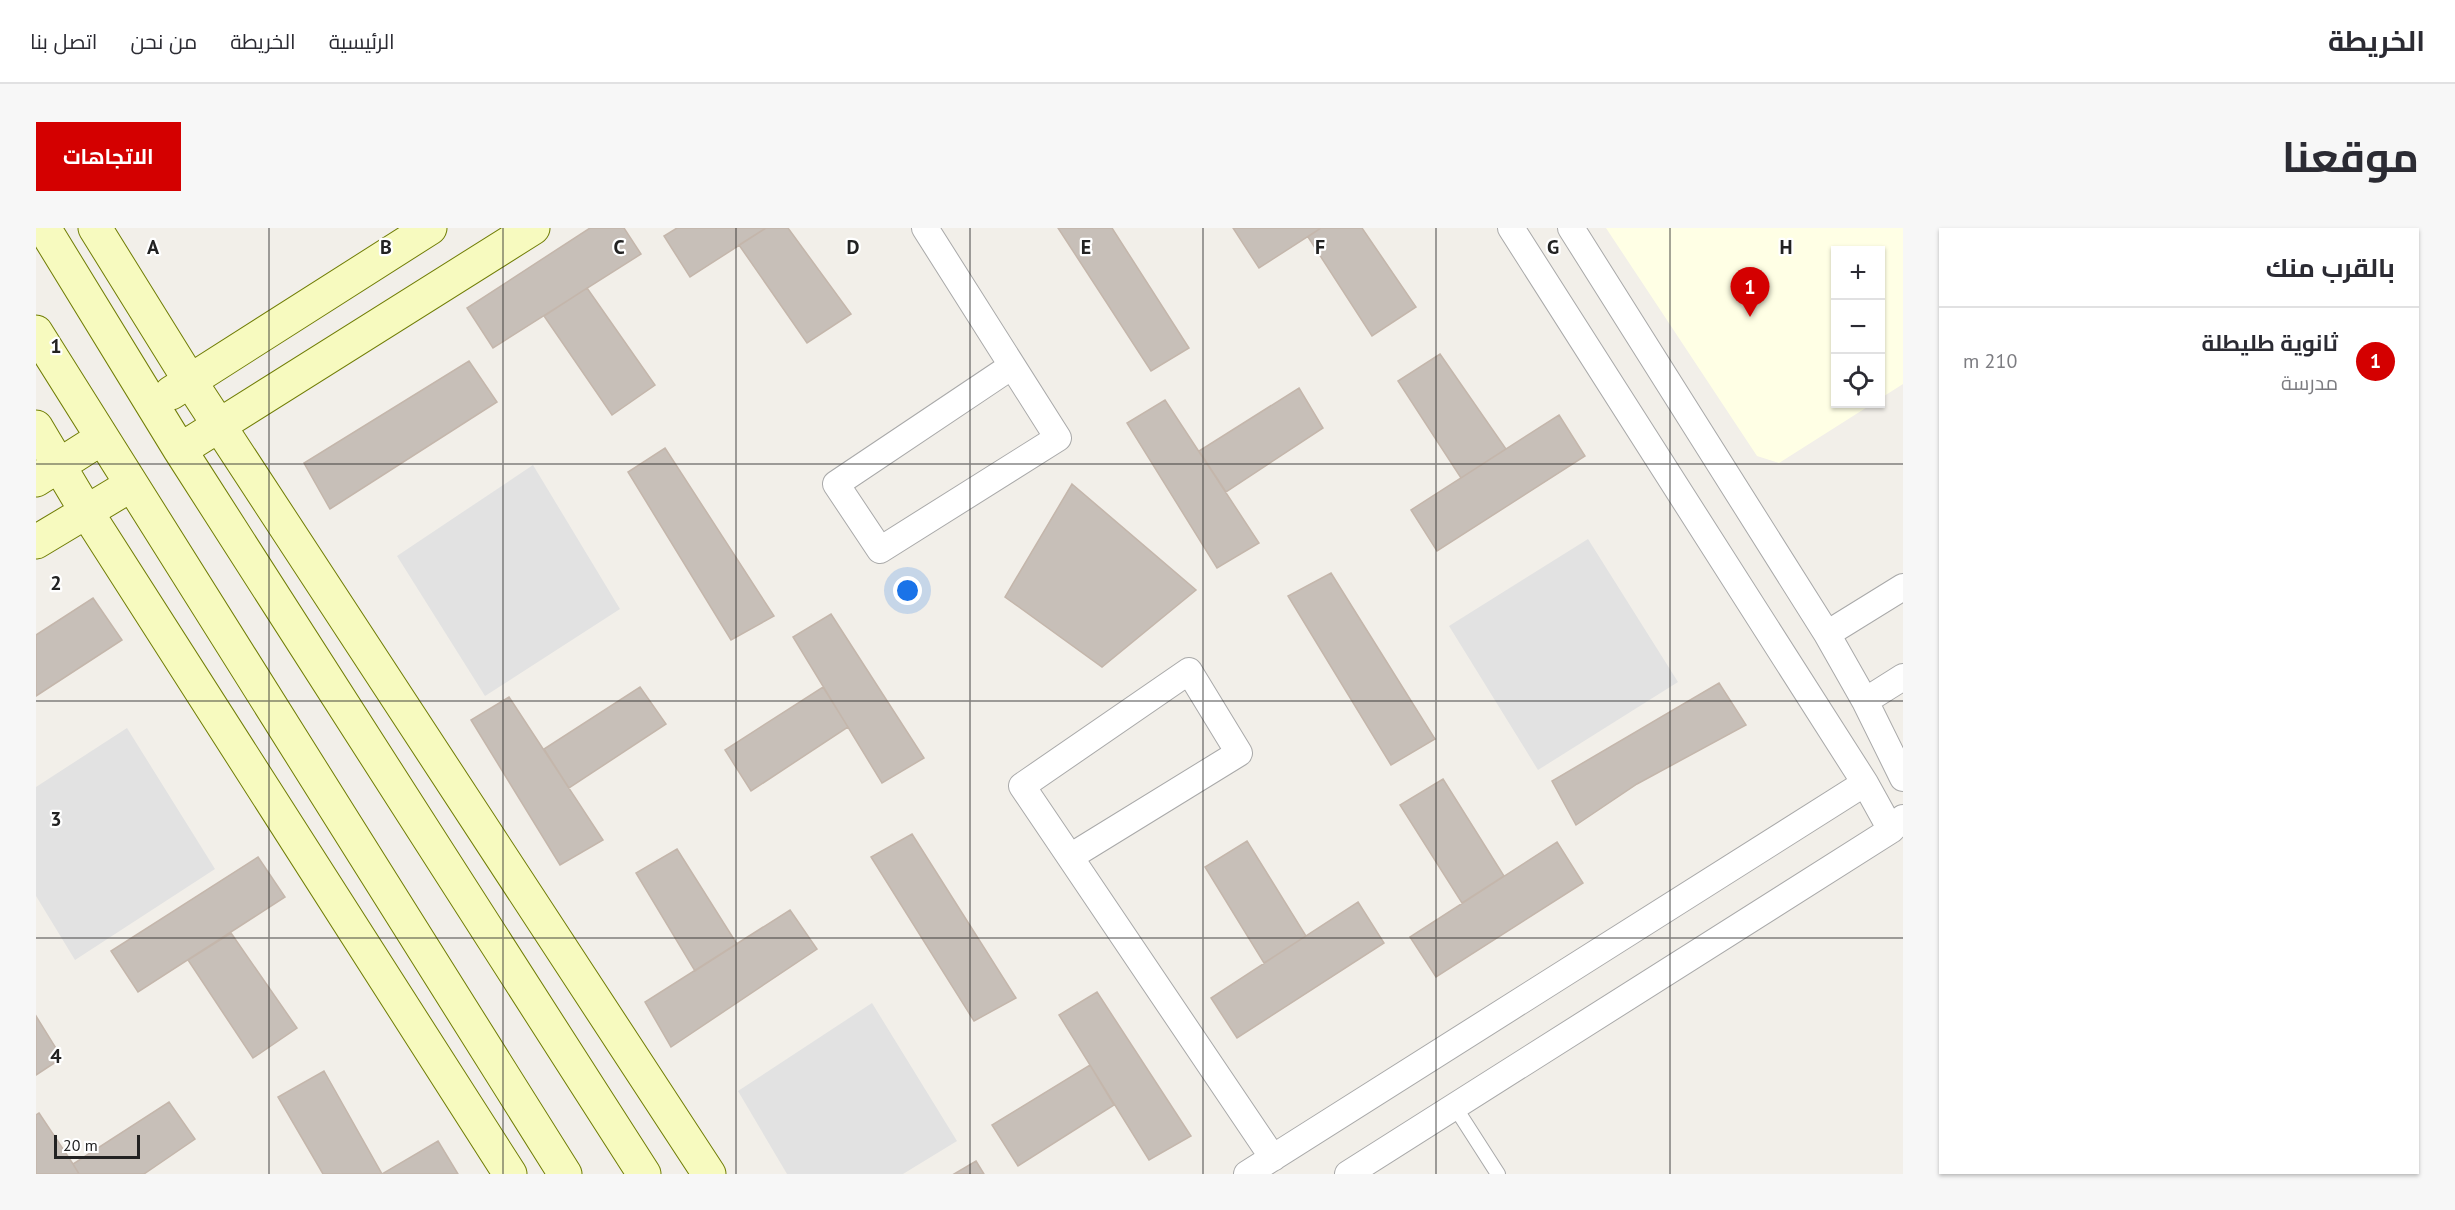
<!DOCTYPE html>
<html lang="ar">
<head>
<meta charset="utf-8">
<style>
	:root { --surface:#fff; --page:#f7f7f7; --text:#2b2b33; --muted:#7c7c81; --line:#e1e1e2; --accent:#d40000 }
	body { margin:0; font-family:"PT Sans",Cairo,sans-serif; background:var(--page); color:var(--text); direction:rtl }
	.controls { position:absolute; right:18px; top:18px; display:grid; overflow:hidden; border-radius:0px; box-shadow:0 2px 4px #0004 }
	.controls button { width:54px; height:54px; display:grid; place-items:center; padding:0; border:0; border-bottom:2px solid var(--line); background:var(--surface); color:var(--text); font:30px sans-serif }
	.scale { position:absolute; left:18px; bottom:15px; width:86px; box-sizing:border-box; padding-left:6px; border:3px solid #222; border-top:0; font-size:16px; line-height:21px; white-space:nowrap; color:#222; -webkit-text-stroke:4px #fff; paint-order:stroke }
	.you { position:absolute; left:872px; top:363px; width:21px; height:21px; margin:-15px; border:4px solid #fff; border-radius:50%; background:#1a73e8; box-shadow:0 0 0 9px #1a73e833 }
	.badge { display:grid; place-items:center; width:39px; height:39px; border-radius:50%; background:var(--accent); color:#fff; font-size:20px; font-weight:700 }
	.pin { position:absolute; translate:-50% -50px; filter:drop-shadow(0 2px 3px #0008) }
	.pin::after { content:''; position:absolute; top:32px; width:21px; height:18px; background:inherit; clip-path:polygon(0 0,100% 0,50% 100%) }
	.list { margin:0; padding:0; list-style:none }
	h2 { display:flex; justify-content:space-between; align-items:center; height:78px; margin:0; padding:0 24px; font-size:26px }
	h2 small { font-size:20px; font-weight:400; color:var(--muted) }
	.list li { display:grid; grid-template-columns:39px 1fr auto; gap:18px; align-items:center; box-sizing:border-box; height:108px; padding:0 24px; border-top:2px solid var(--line) }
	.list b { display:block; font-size:22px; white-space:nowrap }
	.list p { margin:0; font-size:20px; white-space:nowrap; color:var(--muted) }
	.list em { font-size:20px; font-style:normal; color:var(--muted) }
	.icon { flex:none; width:33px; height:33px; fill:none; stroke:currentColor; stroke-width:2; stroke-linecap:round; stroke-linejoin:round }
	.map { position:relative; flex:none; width:1867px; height:946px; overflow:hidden; direction:ltr; border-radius:0px }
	header { display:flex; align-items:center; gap:36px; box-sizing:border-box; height:84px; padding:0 30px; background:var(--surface); border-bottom:2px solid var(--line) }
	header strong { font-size:28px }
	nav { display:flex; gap:33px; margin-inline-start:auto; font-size:21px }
	.intro { display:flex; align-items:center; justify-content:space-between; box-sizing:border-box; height:144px; padding:0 36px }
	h1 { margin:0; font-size:42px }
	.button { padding:15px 27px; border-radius:0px; background:var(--accent); color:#fff; font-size:21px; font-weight:700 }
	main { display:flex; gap:36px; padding:0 36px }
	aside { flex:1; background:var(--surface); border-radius:0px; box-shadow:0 2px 4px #0004 }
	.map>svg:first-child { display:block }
</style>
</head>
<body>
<header>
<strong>الخريطة</strong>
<nav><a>الرئيسية</a><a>الخريطة</a><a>من نحن</a><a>اتصل بنا</a></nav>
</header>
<div class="intro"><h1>موقعنا</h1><a class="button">الاتجاهات</a></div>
<main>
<aside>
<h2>بالقرب منك<small></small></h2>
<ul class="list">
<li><span class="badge">1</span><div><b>ثانوية طليطلة</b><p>مدرسة</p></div><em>210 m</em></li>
</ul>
</aside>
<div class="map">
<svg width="1867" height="946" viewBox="0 0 1867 946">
	<rect width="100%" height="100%" fill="#f2efe9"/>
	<path fill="#ffffe5" d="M1570 0H1867V156L1845 170 1844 22H1800V176H1836L1743 235 1721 228Z"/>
	<path fill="#e2e2e2" d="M497 237 584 381 449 468 361 328Z
		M1552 311 1642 454 1502 542 1413 398Z
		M91 500 179 641 39 732 0 668V559Z
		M836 775 921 913 867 946H751L702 863Z"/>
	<path fill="#c7bfb8" stroke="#c4b6ab" stroke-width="1.5" d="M554 0H588L605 26 457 120 431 80Z
		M641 0H730L654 49 628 8Z
		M730 0H752L815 86 771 115 703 17Z
		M1022 0H1076L1153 120 1115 143Z
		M1197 0H1285L1223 40Z
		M1285 0H1326L1380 79 1336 108 1272 9Z
		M551 60 619 157 576 187 508 88Z
		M1404 126 1470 221 1425 250 1362 153Z
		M433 133 461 174 294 281 268 235Z
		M1263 160 1287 200 1190 264 1163 223Z
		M1129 172 1223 315 1181 340 1091 195Z
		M1523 187 1549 228 1401 323 1375 282Z
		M629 220 738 388 695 412 592 244Z
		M1036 256 1160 362 1066 439 969 369Z
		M1295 345 1399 511 1355 537 1252 368Z
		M57 370 86 412 0 468V407Z
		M795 386 888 530 846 555 757 409Z
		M1683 455 1710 497 1601 556 1540 597 1516 553Z
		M604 459 630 496 533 560 508 521Z
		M787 459 812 499 715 563 689 522Z
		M473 469 567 612 524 637 435 492Z
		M1407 551 1468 648 1426 675 1364 577Z
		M876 606 980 770 938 793 835 629Z
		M1211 613 1270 708 1228 735 1169 639Z
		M1521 614 1547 655 1400 749 1374 709Z
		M641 621 701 716 659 743 600 645Z
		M222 629 249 669 102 764 75 723Z
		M1322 674 1348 715 1201 810 1175 770Z
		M754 682 781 721 635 819 609 774Z
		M195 705 261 800 217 830 152 732Z
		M1061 764 1155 908 1113 932 1023 787Z
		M0 788 26 830 0 847Z
		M1054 837 1078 877 982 938 956 897Z
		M288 843 346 946H287L242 869Z
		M133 874 159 911 108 946H43L37 936Z
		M3 885 37 936 43 946H0V887Z
		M402 913 422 946H346Z
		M940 933 948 946H918Z"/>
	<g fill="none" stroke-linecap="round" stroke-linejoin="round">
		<g stroke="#a9a9a9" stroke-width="16">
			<path id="lane" d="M1419 879 1462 946"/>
		</g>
		<g stroke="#a9a9a9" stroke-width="28">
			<path id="street" d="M889 0 1022 210 844 322 800 256 976 138
				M1475 0 1829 555 1855 602
				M1535 0 1791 406 1829 473 1867 550
				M1791 406 1867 359
				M1829 473 1867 449
				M1034 629 986 558 1153 443 1203 525 1034 629 1237 930
				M1211 946 1829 555
				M1312 946 1855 602 1867 590"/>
		</g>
		<g stroke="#707d05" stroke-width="35">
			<path id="secondary" d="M8 0 144 222 608 946
				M59 0 154 153 673 946
				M0 104 529 946
				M135 165 394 0
				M0 199 50 283 474 946
				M144 222 497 0
				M0 252 66 210
				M0 314 95 257"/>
		</g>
		<use href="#lane" stroke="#fff" stroke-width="14"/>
		<use href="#street" stroke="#fff" stroke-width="26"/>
		<use href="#secondary" stroke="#f7fabf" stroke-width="33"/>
	</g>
	<path fill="none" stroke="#222" stroke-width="1.5" stroke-opacity="0.55" d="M233 0V946M467 0V946M700 0V946M934 0V946M1167 0V946M1400 0V946M1634 0V946M0 236H1867M0 473H1867M0 710H1867"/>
	<g font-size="20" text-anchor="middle" font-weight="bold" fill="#222" stroke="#fff" stroke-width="4.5" stroke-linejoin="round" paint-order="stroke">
		<text x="117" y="26">A</text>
		<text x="350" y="26">B</text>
		<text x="583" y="26">C</text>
		<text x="817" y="26">D</text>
		<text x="1050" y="26">E</text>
		<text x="1284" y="26">F</text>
		<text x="1517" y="26">G</text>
		<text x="1750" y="26">H</text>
		<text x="20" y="125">1</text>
		<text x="20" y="362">2</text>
		<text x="20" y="598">3</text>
		<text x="20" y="835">4</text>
	</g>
</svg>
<div class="controls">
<button>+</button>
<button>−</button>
<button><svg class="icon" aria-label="locate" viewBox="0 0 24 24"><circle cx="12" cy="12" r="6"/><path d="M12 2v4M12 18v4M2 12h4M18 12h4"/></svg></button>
</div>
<div class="scale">20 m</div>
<div class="you"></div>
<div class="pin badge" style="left:1714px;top:89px">1</div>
</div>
</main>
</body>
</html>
